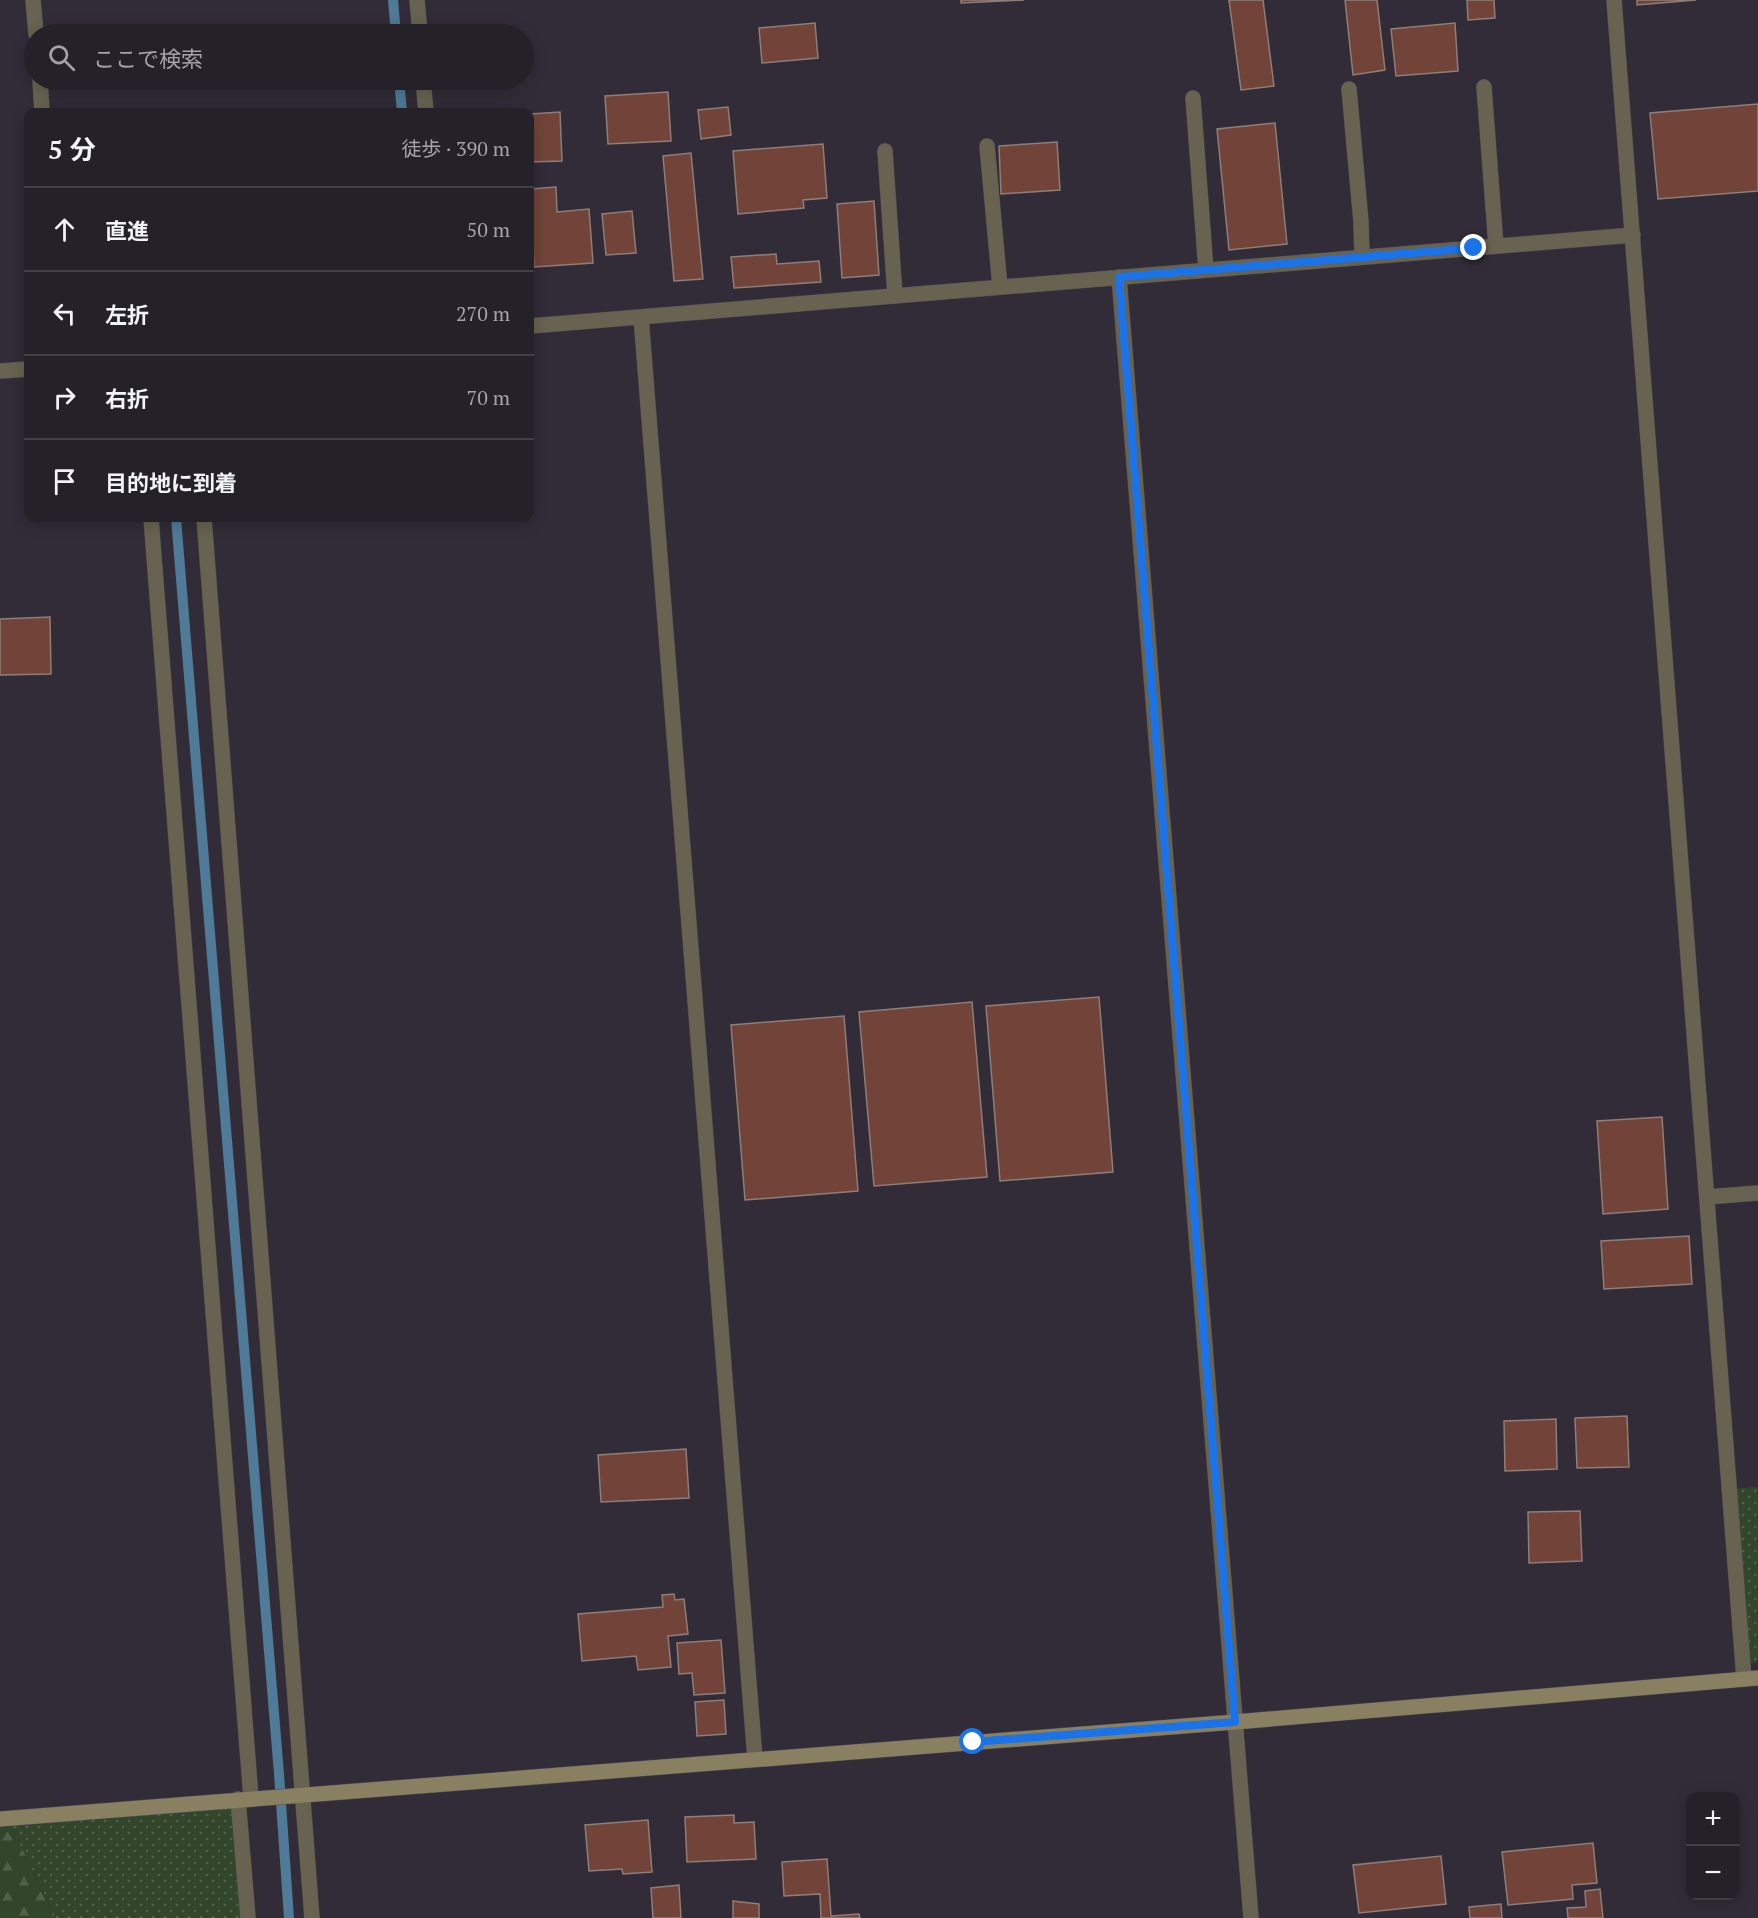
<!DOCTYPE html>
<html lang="ja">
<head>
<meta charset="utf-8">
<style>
	:root { --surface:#252129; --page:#2d2931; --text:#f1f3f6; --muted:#a3a3a8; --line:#423e46 }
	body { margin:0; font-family:"PT Serif","Noto Sans JP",serif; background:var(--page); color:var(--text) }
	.controls { position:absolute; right:18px; bottom:18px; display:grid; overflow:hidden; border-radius:12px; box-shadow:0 3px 15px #0003 }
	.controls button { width:54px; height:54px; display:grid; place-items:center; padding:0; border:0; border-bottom:2px solid var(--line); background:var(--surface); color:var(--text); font:30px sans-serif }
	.stop { position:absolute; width:18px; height:18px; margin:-14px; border:4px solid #1a73e8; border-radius:50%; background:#fff }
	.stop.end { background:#1a73e8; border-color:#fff; box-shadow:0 2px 6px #0008 }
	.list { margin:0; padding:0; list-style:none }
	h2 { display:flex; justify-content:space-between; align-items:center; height:78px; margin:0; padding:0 24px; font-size:26px }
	h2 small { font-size:20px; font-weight:400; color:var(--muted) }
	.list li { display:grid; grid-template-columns:39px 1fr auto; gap:18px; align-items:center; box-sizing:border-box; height:84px; padding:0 24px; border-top:2px solid var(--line) }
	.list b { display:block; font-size:22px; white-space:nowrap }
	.list em { font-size:20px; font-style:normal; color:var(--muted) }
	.icon { flex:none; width:33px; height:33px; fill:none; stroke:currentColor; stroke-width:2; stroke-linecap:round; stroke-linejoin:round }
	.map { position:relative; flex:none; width:1758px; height:1918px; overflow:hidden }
	.search { position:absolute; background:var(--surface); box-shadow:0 3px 15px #0003; left:24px; top:24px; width:510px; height:66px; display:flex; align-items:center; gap:15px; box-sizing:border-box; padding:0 21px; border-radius:33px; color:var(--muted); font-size:22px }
	.panel { position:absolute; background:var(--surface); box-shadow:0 3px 15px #0003; left:24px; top:108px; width:510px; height:414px; border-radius:12px }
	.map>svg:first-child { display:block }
</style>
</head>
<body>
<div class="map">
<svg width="1758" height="1918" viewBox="0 0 1758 1918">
	<defs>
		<pattern id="grass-dots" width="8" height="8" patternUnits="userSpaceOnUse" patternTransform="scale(1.5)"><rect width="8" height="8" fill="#32462c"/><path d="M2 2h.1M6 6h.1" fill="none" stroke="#50614b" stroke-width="1.8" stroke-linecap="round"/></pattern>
		<pattern id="forest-firs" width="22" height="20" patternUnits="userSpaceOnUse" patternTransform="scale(1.5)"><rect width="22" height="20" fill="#32462c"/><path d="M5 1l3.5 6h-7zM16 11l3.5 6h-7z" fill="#50614b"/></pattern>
	</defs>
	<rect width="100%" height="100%" fill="#312c37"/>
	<path fill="url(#grass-dots)" d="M1758 1487V1662L1743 1664 1730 1489Z
		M238 1799 248 1918H56L7 1818Z"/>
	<path fill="url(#forest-firs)" d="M7 1818 56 1918H0V1819Z"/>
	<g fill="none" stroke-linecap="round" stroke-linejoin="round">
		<path stroke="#4f7a98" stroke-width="10" d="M393 0 396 34
			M399 80 402 112
			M176 518 279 1774 289 1918"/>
	</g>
	<path fill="#724439" stroke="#8e7d79" stroke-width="1.5" d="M961 0H1024L961 3Z
		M1229 0H1263L1274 86 1241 90Z
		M1345 0H1377L1385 70 1353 75Z
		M1467 0H1494L1495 18 1468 20Z
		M1637 0H1696L1637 5Z
		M815 23 818 58 762 63 759 28Z
		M1455 23 1458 71 1396 76 1391 29Z
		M668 92 671 141 608 144 605 96Z
		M1758 104V191L1658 199 1650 113Z
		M728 107 731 135 701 139 698 110Z
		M560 112 562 161 530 162V114Z
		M1275 123 1287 244 1229 250 1217 129Z
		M1057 142 1060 190 1001 194 999 146Z
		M823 144 827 198 803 200 804 208 738 214 733 151Z
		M691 153 703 279 674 281 663 156Z
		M556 187 557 212 589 209 593 263 534 267 530 189Z
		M874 201 879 275 842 278 837 204Z
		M632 211 636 253 606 255 602 214Z
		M776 254 777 264 819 261 821 282 734 288 731 257Z
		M50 617 51 674 0 675V619Z
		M1099 997 1113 1172 1000 1181 986 1006Z
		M972 1002 987 1177 874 1186 859 1012Z
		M844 1016 858 1191 745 1200 731 1025Z
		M1662 1117 1668 1209 1603 1214 1597 1121Z
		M1689 1236 1692 1284 1604 1289 1601 1241Z
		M1627 1416 1629 1467 1577 1468 1575 1418Z
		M1556 1419 1557 1469 1505 1471 1504 1421Z
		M686 1449 689 1498 601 1502 598 1455Z
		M1580 1511 1582 1561 1529 1563 1528 1512Z
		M674 1594 675 1600 684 1599 688 1634 668 1636 671 1667 638 1670 636 1656 582 1661 578 1614 663 1607 662 1595Z
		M721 1640 725 1693 694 1695 692 1673 679 1674 677 1643Z
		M724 1700 726 1734 697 1736 695 1702Z
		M734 1815V1823L754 1822 756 1859 687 1862 685 1817Z
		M648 1820 652 1872 623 1874 622 1869 589 1871 585 1825Z
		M1593 1843 1597 1883 1572 1885 1573 1899 1508 1905 1502 1852Z
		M1441 1856 1446 1904 1359 1913 1353 1865Z
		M827 1859 831 1916 859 1914 860 1918H821L820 1894 784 1896 782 1862Z
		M679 1885 681 1918H653L651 1888Z
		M1600 1889 1603 1918H1568L1567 1908 1586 1907 1585 1891Z
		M733 1901 759 1904V1918H733Z
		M1501 1904 1502 1918H1470L1469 1907Z"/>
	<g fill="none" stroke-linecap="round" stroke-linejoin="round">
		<g stroke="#4e4a54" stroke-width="16">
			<path id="street" d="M33 0 36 34
				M417 0 420 34
				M1614 0 1744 1679
				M40 80 42 112
				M423 80 426 112
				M1484 87 1496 246
				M1349 89 1361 222 1362 257
				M1193 98 1206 270
				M987 146 1000 287
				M885 151 895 296
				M1119 277 1251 1918
				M641 317 755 1759
				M530 326 1633 235
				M0 371 28 369
				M151 518 251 1798
				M204 518 312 1918
				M1707 1197 1758 1193
				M238 1799 248 1918"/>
		</g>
		<g stroke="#4e4a54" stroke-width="16">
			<path id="secondary" d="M0 1819 1235 1722 1758 1678"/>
		</g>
		<use href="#street" stroke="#686350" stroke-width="15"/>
		<use href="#secondary" stroke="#888061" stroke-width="15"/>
	</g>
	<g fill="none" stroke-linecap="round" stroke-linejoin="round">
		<path stroke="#1a73e8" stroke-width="8" d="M973 1742 1235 1722 1119 277 1474 248"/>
	</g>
</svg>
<div class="controls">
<button>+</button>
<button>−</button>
</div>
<div class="stop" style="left:973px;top:1742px"></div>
<div class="stop end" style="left:1474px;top:248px"></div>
<div class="search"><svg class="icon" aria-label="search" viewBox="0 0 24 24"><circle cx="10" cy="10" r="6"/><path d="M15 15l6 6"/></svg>ここで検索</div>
<section class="panel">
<h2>5 分<small>徒歩 · 390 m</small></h2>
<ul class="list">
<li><svg class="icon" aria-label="ahead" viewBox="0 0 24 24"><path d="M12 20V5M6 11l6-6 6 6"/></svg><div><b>直進</b></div><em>50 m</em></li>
<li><svg class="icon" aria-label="left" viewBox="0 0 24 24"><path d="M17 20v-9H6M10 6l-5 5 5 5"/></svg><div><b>左折</b></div><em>270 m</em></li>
<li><svg class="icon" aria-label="right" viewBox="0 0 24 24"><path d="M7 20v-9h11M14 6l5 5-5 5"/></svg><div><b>右折</b></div><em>70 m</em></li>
<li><svg class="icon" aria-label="arrive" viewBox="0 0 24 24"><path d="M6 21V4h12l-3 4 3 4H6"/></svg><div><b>目的地に到着</b></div></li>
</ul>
</section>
</div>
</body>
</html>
